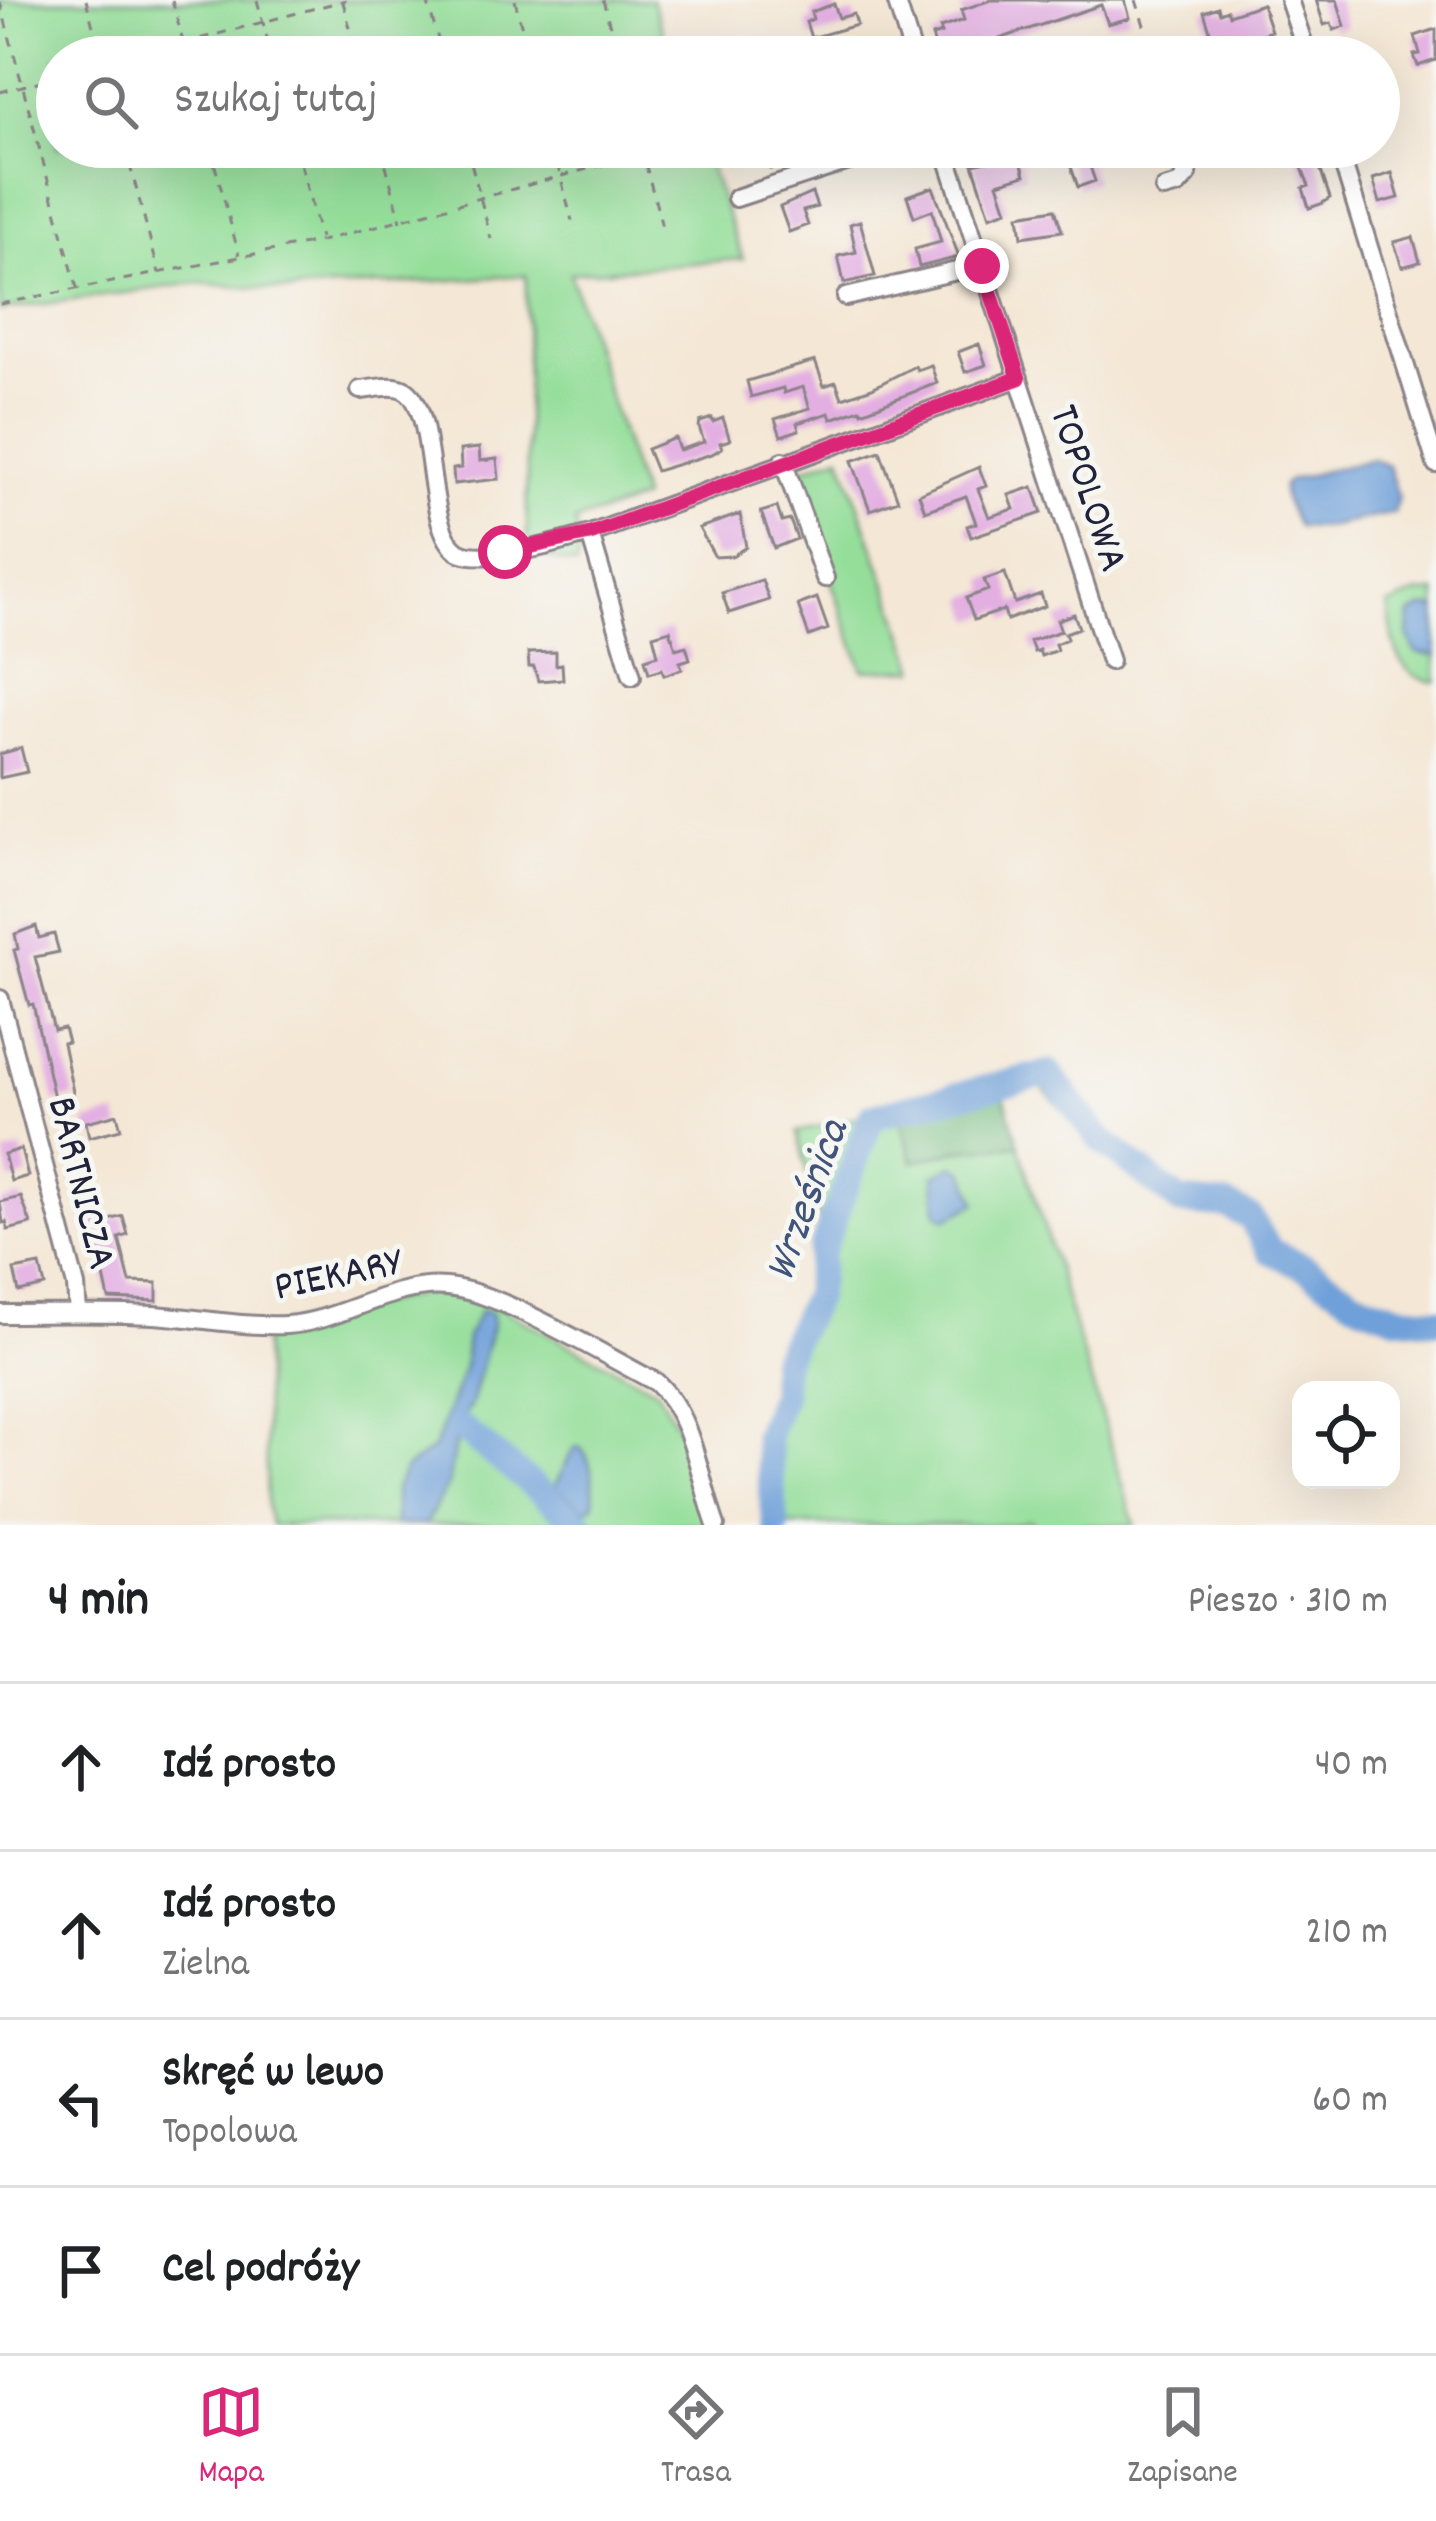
<!DOCTYPE html>
<html lang="pl">
<head>
<meta charset="utf-8">
<style>
	:root { --surface:#fff; --page:#f2f2f2; --text:#202124; --muted:#757577; --line:#e0e0e0; --accent:#db2777 }
	body { margin:0; font-family:Dekko,sans-serif; background:var(--page); color:var(--text) }
	.controls { position:absolute; right:36px; bottom:36px; display:grid; overflow:hidden; border-radius:24px; box-shadow:0 12px 48px #0002 }
	.controls button { width:108px; height:108px; display:grid; place-items:center; padding:0; border:0; border-bottom:3px solid var(--line); background:var(--surface); color:var(--text); font:60px sans-serif }
	.stop { position:absolute; width:36px; height:36px; margin:-27px; border:9px solid #db2777; border-radius:50%; background:#fff }
	.stop.end { background:#db2777; border-color:#fff; box-shadow:0 3px 12px #0008 }
	.list { margin:0; padding:0; list-style:none }
	h2 { display:flex; justify-content:space-between; align-items:center; height:156px; margin:0; padding:0 48px; font-size:51px }
	h2 small { font-size:39px; font-weight:400; color:var(--muted) }
	.list li { display:grid; grid-template-columns:78px 1fr auto; gap:36px; align-items:center; box-sizing:border-box; height:168px; padding:0 48px; border-top:3px solid var(--line) }
	.list b { display:block; font-size:45px; white-space:nowrap }
	.list p { margin:0; font-size:39px; white-space:nowrap; color:var(--muted) }
	.list em { font-size:39px; font-style:normal; color:var(--muted) }
	.icon { flex:none; width:66px; height:66px; fill:none; stroke:currentColor; stroke-width:2; stroke-linecap:round; stroke-linejoin:round }
	.map { position:relative; flex:none; width:1436px; height:1525px; overflow:hidden }
	.search { position:absolute; background:var(--surface); box-shadow:0 12px 48px #0002; left:36px; right:36px; top:36px; height:132px; display:flex; align-items:center; gap:30px; box-sizing:border-box; padding:0 42px; border-radius:66px; color:var(--muted); font-size:45px }
	.sheet { height:828px; background:var(--surface) }
	nav { display:flex; justify-content:space-around; align-items:center; box-sizing:border-box; height:168px; border-top:3px solid var(--line); background:var(--surface); font-size:33px; color:var(--muted) }
	nav a { display:grid; justify-items:center; gap:6px }
	nav .on { color:var(--accent) }
	.map>svg:first-child { display:block }
</style>
</head>
<body>
<div class="map">
<svg width="1436" height="1525" viewBox="0 0 1436 1525">
	<rect width="100%" height="100%" fill="#f6f6f2"/>
	<filter id="ink" filterUnits="userSpaceOnUse"><feTurbulence type="fractalNoise" baseFrequency=".00833" numOctaves="2"/><feDisplacementMap in="SourceGraphic" scale="24" xChannelSelector="R" yChannelSelector="G"/><feConvolveMatrix kernelMatrix="1 2 1 2 8 2 1 2 1" color-interpolation-filters="sRGB"/></filter>
	<filter id="wash" filterUnits="userSpaceOnUse"><feTurbulence type="fractalNoise" baseFrequency=".004" numOctaves="4" result="noise"/><feDisplacementMap in="SourceGraphic" scale="48" xChannelSelector="R" yChannelSelector="G"/><feGaussianBlur stdDeviation="2.7" result="paint"/><feColorMatrix in="noise" values="0 0 0 0 0 0 0 0 0 0 0 0 0 0 0 0 0 1.4 0 .05"/><feComposite in="paint" operator="in"/></filter>
	<g filter="url(#wash)">
		<rect width="100%" height="100%" fill="#f4e7d5"/>
		<path fill="#94de9a" stroke="#5b806a" stroke-width="3" d="M0 0H652L671 57H57V147H702L743 259 570 273 642 499 575 522 580 551 576 566 527 552 526 275 290 291 197 283 0 310Z
			M841 455 917 669 863 670 792 472Z
			M1436 592V682C1394 678 1393 639 1388 606L1415 594Z
			M1049 1069 1102 1135 1183 1198 1230 1203 1255 1215 1273 1247 1391 1304 1436 1312V1326L1369 1314 1274 1259 1248 1220 1238 1214 1172 1205 1100 1150 1039 1085 901 1117 913 1162 957 1150 1019 1145 1135 1525H1033L1031 1520 1012 1525H772L763 1435 779 1393V1361L804 1311 807 1317 818 1297 831 1236 823 1238 797 1132Z
			M420 1294 470 1297 500 1308 657 1390 686 1442 710 1525H271L267 1509 263 1330Z"/>
		<path fill="#77bd82" stroke="#4c705e" stroke-width="3" d="M1003 1092 1019 1145 957 1150 913 1162 900 1117Z"/>
		<path fill="#6fa0d9" stroke="#48618a" stroke-width="3" d="M1373 459 1388 466 1398 496 1394 513 1322 528 1297 527 1283 497V485L1289 480Z
			M1423 608H1436V656L1416 653 1408 635 1410 615Z
			M953 1165 965 1171 977 1203 946 1219 937 1213 935 1175Z
			M480 1311 491 1313 493 1322 471 1405 458 1426 448 1485 425 1525H395V1488L406 1468 434 1448 464 1367 467 1336Z
			M579 1447C594 1460 593 1484 594 1504L586 1511 554 1487 574 1448Z"/>
		<g fill="none" stroke-linecap="round" stroke-linejoin="round">
			<path stroke="#6fa0d9" stroke-width="27" d="M458 1426 582 1525
				M776 1525 766 1436 782 1395V1361L815 1296 821 1252 872 1116 1049 1073 1099 1138 1180 1202 1227 1206 1250 1217 1270 1251 1303 1266 1360 1303 1398 1316 1436 1320"/>
		</g>
		<g id="blocks">
			<path fill="#e3afe2" d="M991 0H1125L1130 18 1108 24 1101 5 990 42 995 57H938L932 36 942 33 940 28 964 20 961 10Z
				M1316 0H1337L1345 26 1334 30 1331 23 1324 25Z
				M834 4 839 18 854 14 857 25 811 38 806 22 813 19 811 12Z
				M1262 4 1271 31 1216 50 1204 12 1218 7 1220 13 1227 10 1229 15Z
				M1436 29V60L1418 66 1414 55 1420 54 1415 36Z
				M762 147H827V149L770 169Z
				M1064 147H1113V149L1087 158 1095 181 1078 187Z
				M1294 147H1313L1330 198 1321 204 1309 208 1303 188 1309 186Z
				M1019 154 1025 175 998 183 1007 210 990 216 973 164Z
				M1392 173 1399 198 1380 203 1373 179Z
				M933 187 959 257 919 267 915 249 941 242 932 210 914 217 907 196Z
				M812 193 817 207 803 211 808 225 789 232 780 207Z
				M1055 209 1062 231 1022 237 1019 215Z
				M860 221 875 276 844 283 838 256 856 252 850 224Z
				M1413 237 1420 262 1402 267 1394 242Z
				M979 344 986 365 965 372 958 352Z
				M815 361 824 386 836 382 842 398 872 388 915 366 917 370 931 365 937 383 862 412 860 409 831 419 829 413 797 423 799 430 781 436 775 419 810 408 803 387 784 393 783 388 751 397 747 381Z
				M712 418 713 422 723 418 730 440 720 443 722 448 712 454 656 471 647 449 675 438 679 450 704 442 699 427 700 422Z
				M479 448 480 461 497 459 499 479 454 484 453 469 461 468 460 450Z
				M880 451 898 500 870 510 852 461Z
				M979 467 986 486 978 489 989 517 1014 509 1009 495 1033 487 1042 513 971 537 967 526 976 523 966 496 925 511 919 494Z
				M777 507 782 522 790 520 797 539 774 548 761 512Z
				M740 514 746 547 732 556 715 557 699 528Z
				M1005 573 1015 603 1041 594 1045 606 1007 620 1004 610 974 620 966 598 988 590 984 580Z
				M762 580 769 600 729 613 722 593Z
				M817 598 828 629 809 636 798 605Z
				M1074 614 1079 628 1065 633 1067 639 1055 644 1057 650 1041 656 1039 650 1034 652 1030 641 1061 631 1057 620Z
				M670 630 676 649 686 646 690 659 680 662 682 669 664 675 662 669 649 673 645 659 658 655 653 635Z
				M556 652V665L562 664 563 679 538 681 534 667H529L528 653Z
				M21 748 27 772 0 778V754Z
				M36 926 39 938 54 934 59 952 35 957 54 1030 64 1028 68 1042 63 1043 74 1097 55 1102 33 1004 29 1005 14 950 18 949 15 934Z
				M117 1114 121 1129 89 1137 86 1122Z
				M21 1149 28 1176 11 1181 4 1154Z
				M98 1193 106 1221 123 1216 128 1235 119 1238 130 1282 157 1283V1301L109 1299 97 1244 92 1245 83 1210 86 1209 83 1197Z
				M21 1197 31 1224 8 1230 6 1222 3 1223 0 1202Z
				M40 1265 45 1286 19 1292 14 1270Z"/>
		</g>
	</g>
	<g filter="url(#ink)">
		<use href="#blocks" fill-opacity="0" stroke="#8b8488" stroke-width="3"/>
		<g fill="none" stroke-linecap="round" stroke-linejoin="round">
			<g stroke="#8b8488" stroke-width="22">
				<path id="minor" d="M896 0 914 57
					M1289 0 1308 57
					M944 147 1110 661
					M1338 147 1436 464
					M1164 189 1178 185 1188 174 1183 147
					M736 198 892 147
					M846 297 982 265
					M360 390C374 389 393 383 405 390 440 411 422 538 462 553 488 563 562 542 590 534L1019 378
					M783 461 825 578
					M590 534 632 676
					M0 999 76 1286 78 1313
					M0 1314C55 1314 111 1312 166 1316 206 1319 246 1327 286 1325 341 1322 391 1282 447 1287 502 1292 603 1355 656 1382 694 1417 699 1479 716 1525"/>
			</g>
			<path stroke="#8b8488" stroke-width="3" stroke-dasharray="9 9" stroke-linecap="butt" d="M86 0 101 57
				M172 0 187 57
				M257 0 272 57
				M427 0 443 57
				M515 0 529 57
				M603 0 618 57
				M1136 0 1154 57
				M0 2 77 288
				M343 2 358 57
				M131 57 346 0
				M0 92 57 77
				M125 147 159 273
				M210 147 239 255
				M296 147 320 238
				M381 147 401 221
				M467 147 491 239
				M553 147 572 221
				M641 147 662 227
				M0 304 321 241 643 154"/>
			<use href="#minor" stroke="#fff" stroke-width="16"/>
		</g>
	</g>
	<g fill="none" stroke-linecap="round" stroke-linejoin="round" filter="url(#ink)">
		<path stroke="#db2777" stroke-width="15" d="M505 552 590 534 1019 378 982 266"/>
	</g>
	<g text-anchor="middle" stroke-width="10" stroke-linejoin="round" paint-order="stroke">
		<g font-size="42" fill="#22223b" stroke="#f6f6f2">
			<text transform="translate(1092 487) rotate(72)" y="15">TOPOLOWA</text>
			<text transform="translate(85 1182) rotate(76)" y="15">BARTNICZA</text>
			<text transform="translate(337 1271) rotate(-12)" y="15">PIEKARY</text>
		</g>
		<g font-size="45" font-style="italic" fill="#41547a" stroke="#f6f6f2">
			<text transform="translate(803 1199) rotate(-70)" y="16">Wrześnica</text>
		</g>
	</g>
</svg>
<div class="controls">
<button><svg class="icon" aria-label="locate" viewBox="0 0 24 24"><circle cx="12" cy="12" r="6"/><path d="M12 2v4M12 18v4M2 12h4M18 12h4"/></svg></button>
</div>
<div class="stop" style="left:505px;top:552px"></div>
<div class="stop end" style="left:982px;top:266px"></div>
<div class="search"><svg class="icon" aria-label="search" viewBox="0 0 24 24"><circle cx="10" cy="10" r="6"/><path d="M15 15l6 6"/></svg>Szukaj tutaj</div>
</div>
<section class="sheet">
<h2>4 min<small>Pieszo · 310 m</small></h2>
<ul class="list">
<li><svg class="icon" aria-label="ahead" viewBox="0 0 24 24"><path d="M12 20V5M6 11l6-6 6 6"/></svg><div><b>Idź prosto</b></div><em>40 m</em></li>
<li><svg class="icon" aria-label="ahead" viewBox="0 0 24 24"><path d="M12 20V5M6 11l6-6 6 6"/></svg><div><b>Idź prosto</b><p>Zielna</p></div><em>210 m</em></li>
<li><svg class="icon" aria-label="left" viewBox="0 0 24 24"><path d="M17 20v-9H6M10 6l-5 5 5 5"/></svg><div><b>Skręć w lewo</b><p>Topolowa</p></div><em>60 m</em></li>
<li><svg class="icon" aria-label="arrive" viewBox="0 0 24 24"><path d="M6 21V4h12l-3 4 3 4H6"/></svg><div><b>Cel podróży</b></div></li>
</ul>
</section>
<nav>
<a class="on"><svg class="icon" aria-label="map" viewBox="0 0 24 24"><path d="M3 6l6-2 6 2 6-2v14l-6 2-6-2-6 2zM9 4v14M15 6v14"/></svg>Mapa</a>
<a><svg class="icon" aria-label="directions" viewBox="0 0 24 24"><path d="M12 3l9 9-9 9-9-9zM9 14v-3h6M13 9l2 2-2 2"/></svg>Trasa</a>
<a><svg class="icon" aria-label="saved" viewBox="0 0 24 24"><path d="M7 4h10v16l-5-4-5 4z"/></svg>Zapisane</a>
</nav>
</body>
</html>
